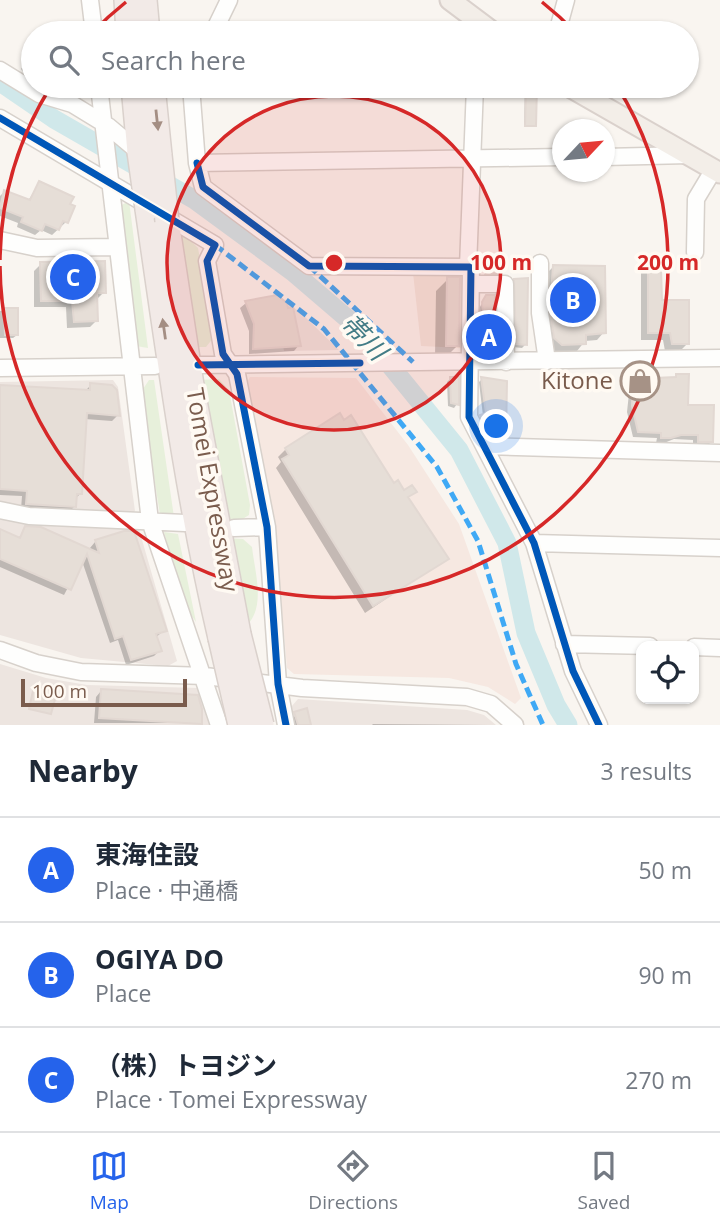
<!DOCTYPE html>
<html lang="en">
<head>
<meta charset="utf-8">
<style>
	:root { --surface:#fff; --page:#f2f2f3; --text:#1f2937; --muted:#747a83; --line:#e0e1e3; --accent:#2563eb }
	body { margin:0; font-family:"Open Sans","Noto Sans JP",sans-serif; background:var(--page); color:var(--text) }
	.controls { position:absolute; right:21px; bottom:21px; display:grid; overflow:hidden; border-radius:14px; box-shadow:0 2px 5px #0004 }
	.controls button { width:63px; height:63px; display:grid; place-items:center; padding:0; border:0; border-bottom:2px solid var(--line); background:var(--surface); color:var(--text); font:35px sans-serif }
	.compass { position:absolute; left:552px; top:119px; width:63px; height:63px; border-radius:50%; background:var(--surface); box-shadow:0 2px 5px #0004; rotate:64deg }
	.scale { position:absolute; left:21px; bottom:18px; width:166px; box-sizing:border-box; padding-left:7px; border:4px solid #7a5c4d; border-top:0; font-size:19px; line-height:24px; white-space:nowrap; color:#7a5c4d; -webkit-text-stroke:5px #fffaf3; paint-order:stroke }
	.you { position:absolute; left:497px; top:427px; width:24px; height:24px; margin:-18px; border:5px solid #fff; border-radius:50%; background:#1a73e8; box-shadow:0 0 0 10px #1a73e833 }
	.badge { display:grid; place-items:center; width:46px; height:46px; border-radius:50%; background:var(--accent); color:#fff; font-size:23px; font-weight:700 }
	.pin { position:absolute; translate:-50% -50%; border:4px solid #fff; box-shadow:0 2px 7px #0006 }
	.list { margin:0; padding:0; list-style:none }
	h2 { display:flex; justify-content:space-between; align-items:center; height:91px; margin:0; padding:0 28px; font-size:30px }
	h2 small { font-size:23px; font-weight:400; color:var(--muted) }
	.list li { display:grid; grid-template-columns:46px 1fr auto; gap:21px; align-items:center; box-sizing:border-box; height:105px; padding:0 28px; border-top:2px solid var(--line) }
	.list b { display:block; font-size:26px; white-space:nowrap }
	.list p { margin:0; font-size:23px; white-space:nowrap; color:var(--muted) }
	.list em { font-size:23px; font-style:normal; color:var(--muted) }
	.icon { flex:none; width:38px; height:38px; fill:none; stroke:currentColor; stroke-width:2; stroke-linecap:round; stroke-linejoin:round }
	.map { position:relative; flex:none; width:720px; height:725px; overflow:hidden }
	.search { position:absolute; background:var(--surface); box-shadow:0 2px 5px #0004; left:21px; right:21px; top:21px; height:77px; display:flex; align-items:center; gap:18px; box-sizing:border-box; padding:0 24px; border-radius:38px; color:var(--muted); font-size:26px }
	.sheet { height:406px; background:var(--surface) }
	nav { display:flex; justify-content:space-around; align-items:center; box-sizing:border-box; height:98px; border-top:2px solid var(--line); background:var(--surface); font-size:19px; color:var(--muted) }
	nav a { display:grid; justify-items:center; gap:4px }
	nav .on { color:var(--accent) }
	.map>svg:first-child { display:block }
</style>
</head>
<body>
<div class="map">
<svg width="720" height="725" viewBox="0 0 720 725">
	<rect width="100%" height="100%" fill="#f9f5f0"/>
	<path fill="#f2e8de" d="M459 272 465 276V344L461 348 421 346 413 273Z"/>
	<path fill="#f6e8e1" d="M250 377 356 378 408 445 459 524 521 698 515 704 488 687 449 678 294 674 287 668 276 540 247 382Z"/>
	<path fill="#ede5e0" d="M273 291 302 314 339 350 284 351Z
		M113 380 118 387 135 511 131 515 26 509 0 504V382Z
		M0 515 138 526 177 661 168 666 81 658 0 635Z
		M0 664 46 678 87 685 199 688 213 725H0Z
		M298 699 467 710 484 715 496 725H296L291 707Z"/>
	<path fill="#e7f0db" d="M129 201 148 348 136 346 120 206Z
		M178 228 198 248 214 337 206 347H195Z
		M219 379 229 390 250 505 249 515 241 520H223L199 380Z
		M149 380H154L174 517 160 515 141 392Z
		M164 532 178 534 196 622 186 608Z
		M226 538 243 539 252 547C255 574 267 609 244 628Z"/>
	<path fill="#0003" d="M33 56V81L21 69Z
		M525 86H535L533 127H524Z
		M39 183 68 205 66 222 52 235 41 230 35 235 17 227 18 223 0 216V196L4 192 28 201Z
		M41 264 104 292 97 299V320L90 327 67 328 66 307H34V271Z
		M488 265 498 273 495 276H484Z
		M649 266 660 302 687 344 680 351H665L663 340H641V273Z
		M553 267 604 332 597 340 585 341 577 351H554L548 346 546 274Z
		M448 279 458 345 446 357H435L436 291Z
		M515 280 526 344 522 348 513 347 511 284Z
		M483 301 493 342 490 345H479L482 335 480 307Z
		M246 303 299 345 294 351 249 354V331L240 308Z
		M16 309 17 335 13 338H0V344V311Z
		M687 376 686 406 711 442 706 447H693V440L674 439 664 443H656L657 438 633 437 627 412 630 384 635 379Z
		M450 379 457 404 454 408 448 406 447 382Z
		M482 379 505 435 501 439 490 438 488 428H482L477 419 483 416 479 382Z
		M91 385 118 415 112 421 85 419 80 494 75 499V506L69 512 21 509 22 496 0 495V387L85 391Z
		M286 449 393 485 403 492H414L407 499 447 558 365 613 276 468 281 462 278 457Z
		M26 528 91 552 90 548 95 542 124 533 165 630 156 637 160 650 154 656 126 665 118 640 110 643 82 561 64 595 0 567V530L18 539Z
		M101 691 200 723H94L96 697Z
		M305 711 309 725H291L290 719Z
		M373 724 489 725H490H372Z"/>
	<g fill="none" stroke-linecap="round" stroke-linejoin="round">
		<path stroke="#d0e8ea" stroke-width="19" d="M0 82 54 119 195 200 293 272 363 332 459 450 507 543 526 633 556 705 568 725"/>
	</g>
	<path fill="#e6ded7" stroke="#e2d8d2" stroke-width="2" d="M526 86H537L536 126H525Z
		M39 181 74 197 70 204 75 206 68 223 63 221 59 230 45 224 42 231 21 222 23 217 0 208 4 190 30 200Z
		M105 261 106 293H97L98 321 74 322 72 301H41L40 262Z
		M487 263H500V274H486Z
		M648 264H656L661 269 662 300H689V344H672L670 333H648Z
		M553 265 605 266 606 333 586 335V344L562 345 554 338 550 312Z
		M447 277H460L459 346H446Z
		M528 278 527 345 516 344 514 279Z
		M277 295 287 303 288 308 293 307 301 346 253 349 254 324 245 301Z
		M486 295H495V342H482V332L485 333 482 302Z
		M4 308H18V335H5Z
		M676 374H689L688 405H714L713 442H698V435H681L671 438H661V433L638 432 632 406 633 379 676 377Z
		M450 377H459V405L451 403Z
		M481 377 507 381 506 436H493L491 425H485L480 415 486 413Z
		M90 383 112 385 117 390 120 416 87 413 82 494H77L76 507 26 504 27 491 0 489V385L90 390Z
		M340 413 344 420 351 415 394 483 398 480 404 490 412 485 417 492 408 497 449 559 373 606 282 459 289 455 285 448Z
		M25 526 41 527 99 553 95 540 124 531H134L167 631 156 634 162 651 131 660 123 636 115 639 87 554 71 590 0 559V529L20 538Z
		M34 686 57 692 51 714 29 709Z
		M101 689 198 695 202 709V724L99 718Z
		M307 708 311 725H298L294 712Z"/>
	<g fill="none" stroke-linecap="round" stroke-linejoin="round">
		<g stroke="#d7d1cb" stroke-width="19">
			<path id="minor" d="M90 0 94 33
				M213 33 229 0
				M557 33 566 0
				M0 70 39 94 72 104 108 126 139 152
				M99 86 150 521 219 725
				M191 86 197 163 562 157
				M0 118 215 245 207 261 223 354 237 374 267 527 278 684 286 725
				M604 157 689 155
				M197 163 203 187 309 266 471 267 469 417 534 543 573 671 599 725
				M0 240 37 248 116 247
				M695 252 696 199 714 169
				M540 263V313L547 361
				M468 267 475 86
				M471 284H505L506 362
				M198 365 720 358
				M0 368 155 366
				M486 446 720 453
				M0 510 29 516 185 523
				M234 528 267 527
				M534 543 720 548
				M564 644 650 646
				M694 647 720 648
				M0 650 36 663 81 672 205 676 302 688 467 697 491 704 515 725"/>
		</g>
		<g stroke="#dad1cc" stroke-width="23">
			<path id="major" d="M450 0 494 33
				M568 86 720 173"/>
		</g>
		<g stroke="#dad1cc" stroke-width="26">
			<path id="highway" d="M126 0 128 33
				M145 0 148 33
				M133 86 139 152
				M153 86 160 155
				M147 209C168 353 187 497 220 638
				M167 221 192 385 239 634"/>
		</g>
		<use href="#minor" stroke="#fefefd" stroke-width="16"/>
		<use href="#major" stroke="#f3eee8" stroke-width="19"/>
		<use href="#highway" stroke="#f2eae7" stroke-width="23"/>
		<g stroke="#dad1cc" stroke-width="26" stroke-linecap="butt">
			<path id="highway-bridge" d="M139 152 147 209
				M160 155 167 221
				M239 634 262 725
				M220 638 240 725"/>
		</g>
		<use href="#highway-bridge" stroke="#f2eae7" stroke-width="23"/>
		<path stroke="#3fa9f5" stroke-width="5" stroke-dasharray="10 5" stroke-linecap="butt" d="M215 245 324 329 437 467 478 541 516 664 543 725
			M309 266 413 362"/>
		<g stroke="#fffaf3" stroke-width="11">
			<path id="cycleway" d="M0 118 215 245 207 261 223 354 237 374 267 527 278 684 286 725
				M197 163 203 187 309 266 471 267 469 417 534 543 573 671 599 725
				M198 365 360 363"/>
		</g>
		<use href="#cycleway" stroke="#0057b8" stroke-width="7"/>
	</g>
	<defs><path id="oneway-solid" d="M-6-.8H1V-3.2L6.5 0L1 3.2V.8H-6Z" transform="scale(1.75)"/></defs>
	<g fill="#a48e83">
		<use href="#oneway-solid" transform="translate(157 120) rotate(84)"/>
		<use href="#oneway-solid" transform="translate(164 329) rotate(-98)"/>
	</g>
	<circle cx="334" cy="263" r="167" fill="#d62828" fill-opacity=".12"/>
	<g fill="none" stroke="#d62828" stroke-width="3.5">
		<circle cx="334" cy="263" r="167"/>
		<path d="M0 260A334 334 0 0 1 51 86M92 33A334 334 0 0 1 126 2M542 2A334 334 0 0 1 576 33M617 86A334 334 0 1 1 0 266"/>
	</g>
	<defs>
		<g id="shop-ring" transform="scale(2.0125)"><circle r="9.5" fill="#fffaf3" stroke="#a69286" stroke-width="1.5"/><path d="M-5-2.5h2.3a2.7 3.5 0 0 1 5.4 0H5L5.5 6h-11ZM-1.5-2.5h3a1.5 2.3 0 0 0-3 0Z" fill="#a69286"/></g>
	</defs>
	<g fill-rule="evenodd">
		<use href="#shop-ring" x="640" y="381"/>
	</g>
	<g text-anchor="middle" stroke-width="7" stroke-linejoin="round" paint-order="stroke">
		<g font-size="24" fill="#7a5c4d" stroke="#fffaf3" text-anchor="end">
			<text x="613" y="389">Kitone</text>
		</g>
		<g font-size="24" fill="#7a5c4d" stroke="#fffaf3">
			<text transform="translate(212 490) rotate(80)" y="8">Tomei Expressway</text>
		</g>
		<g font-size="26" font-style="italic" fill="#437c86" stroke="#fffaf3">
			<text transform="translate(364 337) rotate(46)" y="9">帯川</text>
		</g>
	</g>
	<circle cx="334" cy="263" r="10" fill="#d62828" stroke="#fffaf3" stroke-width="3.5"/>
	<g font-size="21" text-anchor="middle" font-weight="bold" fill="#d62828" stroke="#fffaf3" stroke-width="7" stroke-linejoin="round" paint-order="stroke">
		<text x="501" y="270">100 m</text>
		<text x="668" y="270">200 m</text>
	</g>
</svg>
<div class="controls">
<button><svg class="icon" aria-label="locate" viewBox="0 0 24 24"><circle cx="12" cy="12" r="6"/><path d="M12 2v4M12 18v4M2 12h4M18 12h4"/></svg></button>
</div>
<svg class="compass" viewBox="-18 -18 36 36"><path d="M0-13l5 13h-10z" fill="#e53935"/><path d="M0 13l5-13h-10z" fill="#747a83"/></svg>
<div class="scale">100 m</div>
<div class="you"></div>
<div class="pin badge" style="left:489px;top:337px">A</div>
<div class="pin badge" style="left:573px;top:300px">B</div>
<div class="pin badge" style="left:73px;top:277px">C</div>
<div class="search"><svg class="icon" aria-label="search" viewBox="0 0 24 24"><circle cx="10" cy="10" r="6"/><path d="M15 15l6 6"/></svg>Search here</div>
</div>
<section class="sheet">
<h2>Nearby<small>3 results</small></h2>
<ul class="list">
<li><span class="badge">A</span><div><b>東海住設</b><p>Place · 中通橋</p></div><em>50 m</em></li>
<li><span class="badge">B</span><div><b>OGIYA DO</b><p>Place</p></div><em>90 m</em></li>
<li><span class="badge">C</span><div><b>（株）トヨジン</b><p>Place · Tomei Expressway</p></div><em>270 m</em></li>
</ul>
</section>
<nav>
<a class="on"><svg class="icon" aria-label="map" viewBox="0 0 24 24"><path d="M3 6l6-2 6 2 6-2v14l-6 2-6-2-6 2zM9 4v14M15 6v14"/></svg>Map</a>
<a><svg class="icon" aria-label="directions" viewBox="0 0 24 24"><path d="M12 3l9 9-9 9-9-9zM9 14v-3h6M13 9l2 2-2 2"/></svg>Directions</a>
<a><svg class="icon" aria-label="saved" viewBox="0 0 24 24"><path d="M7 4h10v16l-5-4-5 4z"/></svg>Saved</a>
</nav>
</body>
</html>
